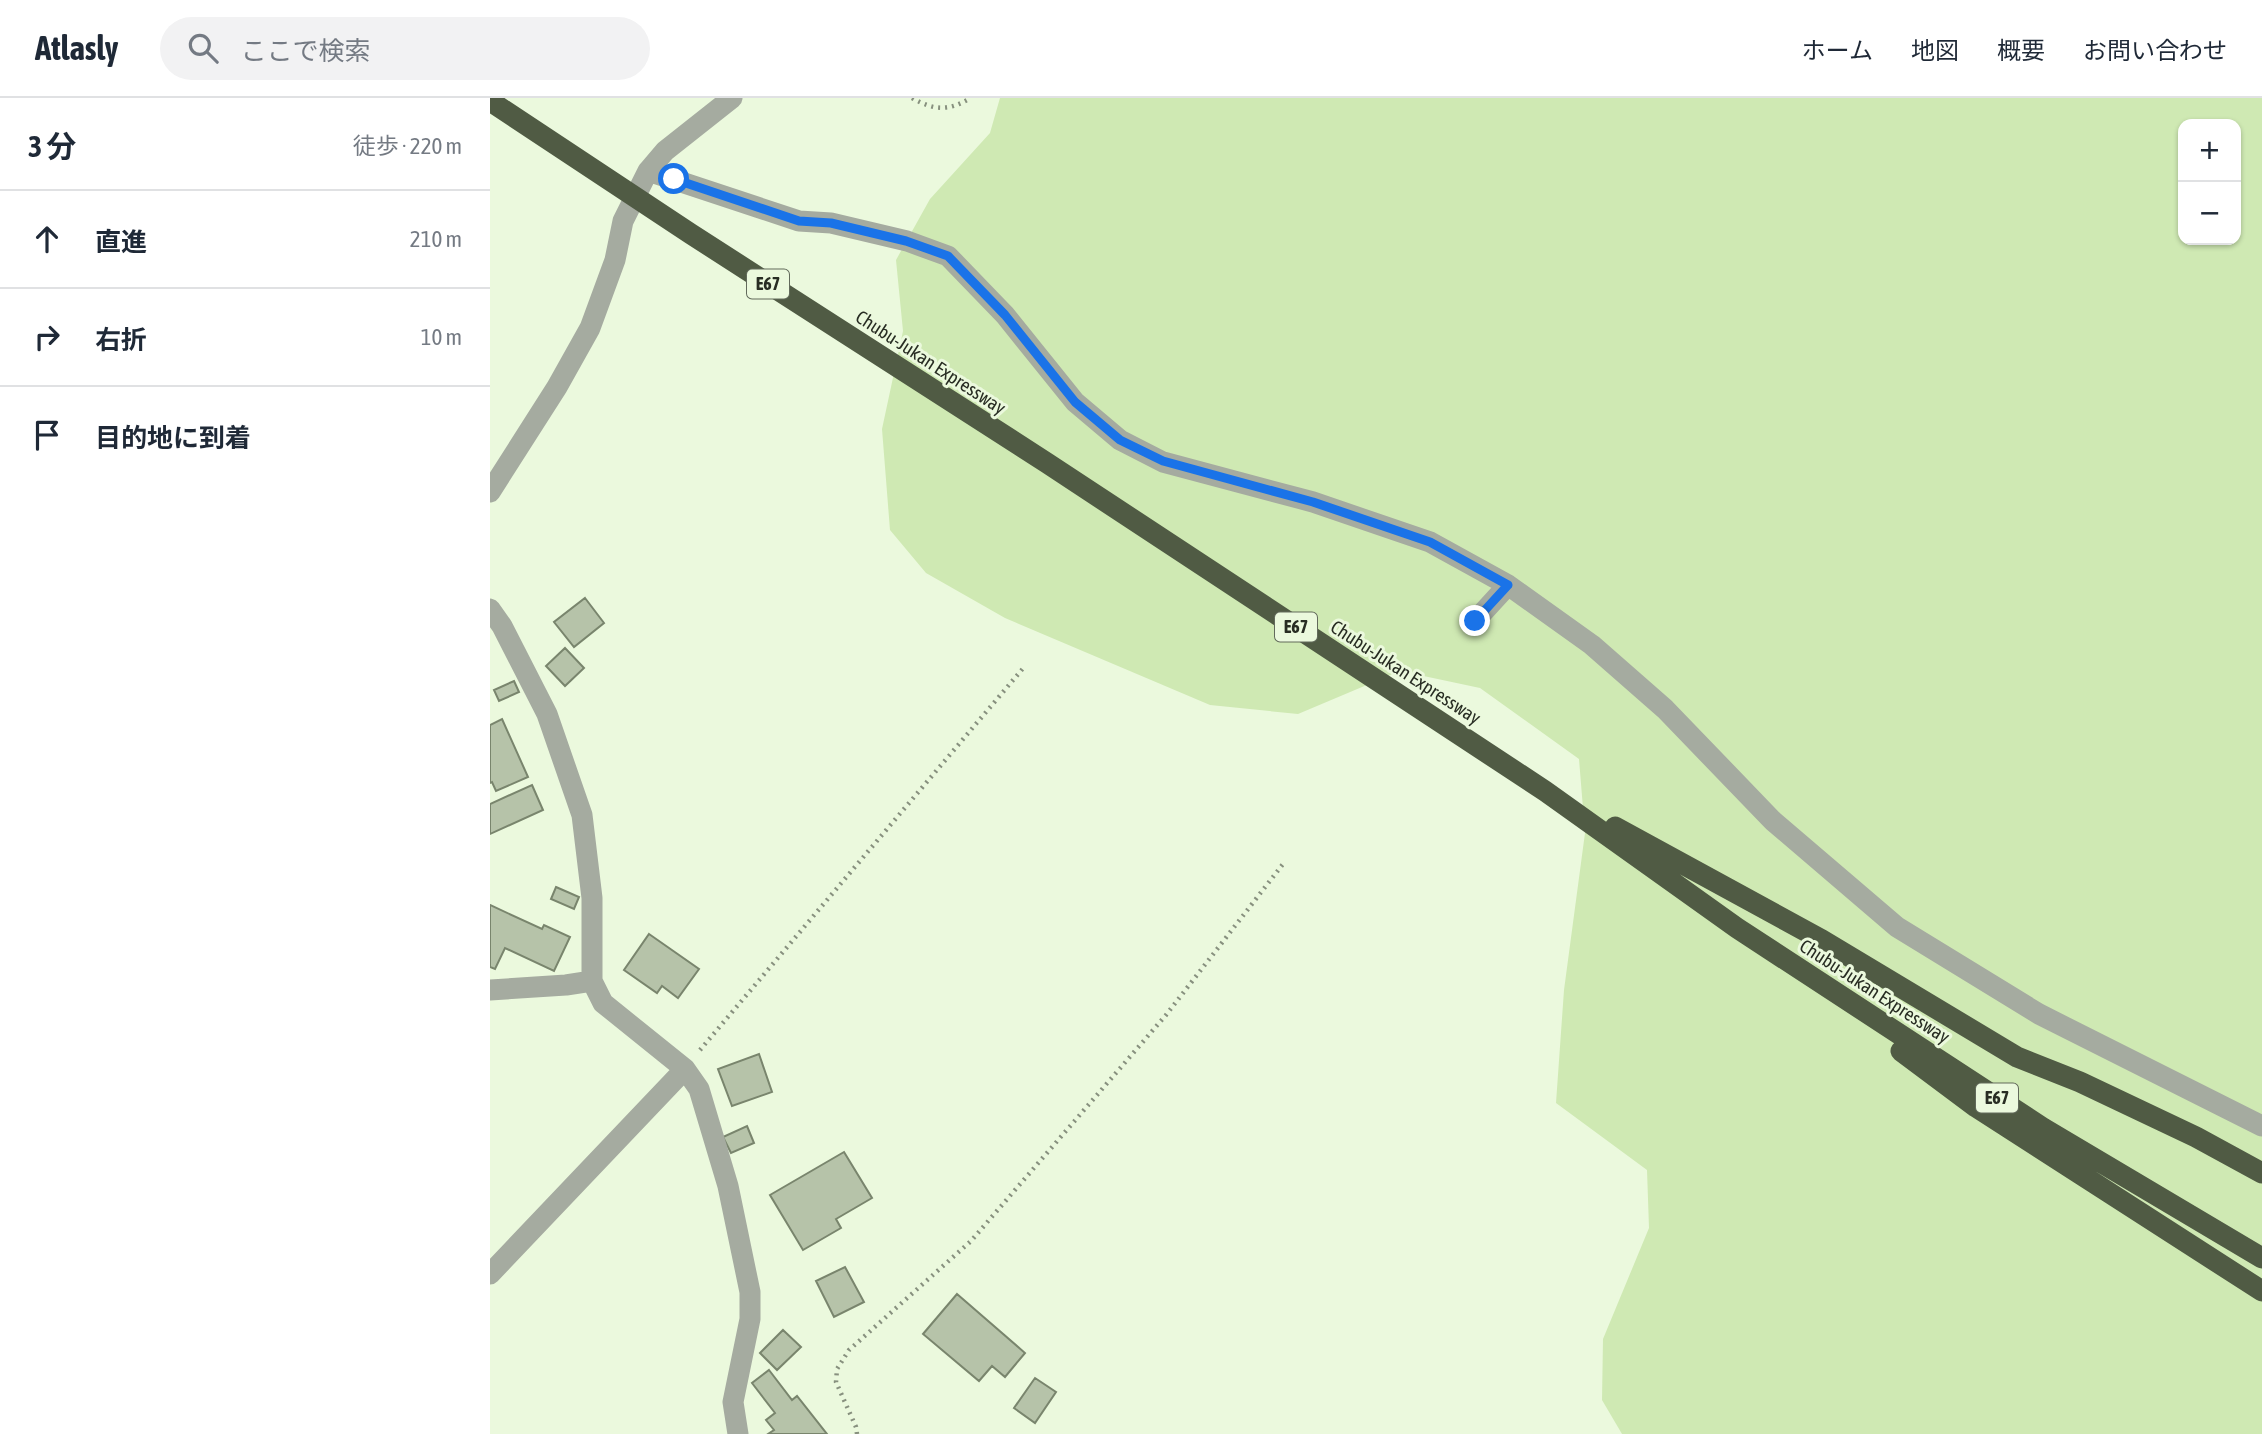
<!DOCTYPE html>
<html lang="ja">
<head>
<meta charset="utf-8">
<style>
	:root { --surface:#fff; --page:#f2f2f3; --text:#1f2937; --muted:#747a83; --line:#e0e1e3 }
	body { margin:0; font-family:"Asap Condensed","Noto Sans JP",sans-serif; background:var(--page); color:var(--text) }
	.controls { position:absolute; right:21px; top:21px; display:grid; overflow:hidden; border-radius:14px; box-shadow:0 2px 5px #0004 }
	.controls button { width:63px; height:63px; display:grid; place-items:center; padding:0; border:0; border-bottom:2px solid var(--line); background:var(--surface); color:var(--text); font:35px sans-serif }
	.stop { position:absolute; width:21px; height:21px; margin:-16px; border:5px solid #1a73e8; border-radius:50%; background:#fff }
	.stop.end { background:#1a73e8; border-color:#fff; box-shadow:0 2px 7px #0008 }
	.list { margin:0; padding:0; list-style:none }
	h2 { display:flex; justify-content:space-between; align-items:center; height:91px; margin:0; padding:0 28px; font-size:30px }
	h2 small { font-size:23px; font-weight:400; color:var(--muted) }
	.list li { display:grid; grid-template-columns:46px 1fr auto; gap:21px; align-items:center; box-sizing:border-box; height:98px; padding:0 28px; border-top:2px solid var(--line) }
	.list b { display:block; font-size:26px; white-space:nowrap }
	.list em { font-size:23px; font-style:normal; color:var(--muted) }
	.icon { flex:none; width:38px; height:38px; fill:none; stroke:currentColor; stroke-width:2; stroke-linecap:round; stroke-linejoin:round }
	.map { position:relative; flex:none; width:1772px; height:1336px; overflow:hidden }
	header { display:flex; align-items:center; gap:42px; box-sizing:border-box; height:98px; padding:0 35px; background:var(--surface); border-bottom:2px solid var(--line) }
	header strong { font-size:33px }
	nav { display:flex; gap:38px; margin-inline-start:auto; font-size:24px }
	.search { width:490px; height:63px; background:var(--page); display:flex; align-items:center; gap:18px; box-sizing:border-box; padding:0 24px; border-radius:38px; color:var(--muted); font-size:26px }
	main { display:flex }
	aside { flex:1; background:var(--surface) }
	.map>svg:first-child { display:block }
</style>
</head>
<body>
<header>
<strong>Atlasly</strong>
<div class="search"><svg class="icon" aria-label="search" viewBox="0 0 24 24"><circle cx="10" cy="10" r="6"/><path d="M15 15l6 6"/></svg>ここで検索</div>
<nav><a>ホーム</a><a>地図</a><a>概要</a><a>お問い合わせ</a></nav>
</header>
<main>
<aside>
<h2>3 分<small>徒歩 · 220 m</small></h2>
<ul class="list">
<li><svg class="icon" aria-label="ahead" viewBox="0 0 24 24"><path d="M12 20V5M6 11l6-6 6 6"/></svg><div><b>直進</b></div><em>210 m</em></li>
<li><svg class="icon" aria-label="right" viewBox="0 0 24 24"><path d="M7 20v-9h11M14 6l5 5-5 5"/></svg><div><b>右折</b></div><em>10 m</em></li>
<li><svg class="icon" aria-label="arrive" viewBox="0 0 24 24"><path d="M6 21V4h12l-3 4 3 4H6"/></svg><div><b>目的地に到着</b></div></li>
</ul>
</aside>
<div class="map">
<svg width="1772" height="1336" viewBox="0 0 1772 1336">
	<rect width="100%" height="100%" fill="#ebf9dd"/>
	<path fill="#cfe9b3" fill-rule="evenodd" d="M510 0H1772V1336H1132L1112 1302 1113 1241 1159 1130 1157 1072 1066 1005 1074 892 1095 735 1089 661 990 590 910 573 808 616 720 607 515 520 436 475 400 432 392 331 413 233 406 162 440 101 500 35ZM1693 26H1746V142H1693Z"/>
	<path fill="#b6c3a9" stroke="#79856d" stroke-width="2" d="M95 500 114 525 84 549 64 524Z
		M75 550 94 570 75 588 56 568Z
		M24 583 29 594 9 603 4 592Z
		M12 621 38 679 6 693 2 684 0 685V627Z
		M42 687 53 712 0 736V706Z
		M66 789 89 799 84 811 61 801Z
		M0 807 52 831 54 827 80 839 64 873 15 850 5 871 0 869Z
		M159 836 209 871 188 900 172 888 167 895 134 872Z
		M269 956 282 994 242 1008 228 971Z
		M257 1028 264 1045 241 1055 233 1039Z
		M354 1054 382 1100 346 1121 351 1130 313 1152 280 1097Z
		M355 1169 374 1204 344 1219 326 1183Z
		M467 1196 535 1255 515 1279 502 1268 489 1283 433 1236Z
		M293 1232 311 1249 287 1272 270 1255Z
		M279 1272 302 1302 307 1298 337 1336H278L284 1332 276 1322 285 1315 262 1285Z
		M545 1280 566 1294 545 1325 524 1310Z"/>
	<g fill="none" stroke-linecap="round" stroke-linejoin="round">
		<path stroke="#87907e" stroke-width="4.5" stroke-dasharray="2 5" stroke-linecap="butt" d="M422 0C445 13 458 13 481 0
			M210 952 535 568
			M367 1336 366 1329 346 1284 347 1271 359 1252 481 1143 676 917 793 766"/>
		<path stroke="#a5aba0" stroke-width="21" d="M158 73 309 123 341 125 417 143 458 158 515 217 585 304 630 342 673 364 823 404 940 444 1018 487 1102 547 1175 611 1283 723 1407 829 1549 916 1772 1028
			M0 394 67 289 100 230 125 162 133 123 158 73 175 53 242 0
			M0 511 12 528 57 616 92 717 102 800V883L113 905 195 971 209 991 238 1088 260 1194V1221L243 1304 248 1336
			M985 523 1018 487
			M0 892 76 887 102 883
			M0 1176 195 971"/>
		<path stroke="#505b44" stroke-width="21" d="M0 3 201 136 557 365 1055 693 1247 830 1553 1030 1772 1160
			M1125 729 1332 842 1527 959 1590 984 1706 1039 1772 1075
			M1411 953 1486 1009 1772 1193"/>
	</g>
	<g fill="none" stroke-linecap="round" stroke-linejoin="round">
		<path stroke="#1a73e8" stroke-width="9" d="M184 81 309 123 341 125 416 143 458 158 515 217 585 304 630 342 673 363 823 404 940 444 1018 487 985 523"/>
	</g>
	<g text-anchor="middle" stroke-width="6" stroke-linejoin="round" paint-order="stroke">
		<g fill="#ebf9dd" stroke="#626a5b" stroke-width="2">
			<rect x="257" y="171.5" width="42" height="29" rx="5"/>
			<rect x="785" y="514.5" width="42" height="29" rx="5"/>
			<rect x="1486" y="985.5" width="42" height="29" rx="5"/>
		</g>
		<g font-size="18" font-weight="bold" fill="#282d23">
			<text x="278" y="192">E67</text>
			<text x="806" y="535">E67</text>
			<text x="1507" y="1006">E67</text>
		</g>
		<g font-size="19" fill="#282d23" stroke="#ebf9dd">
			<text transform="translate(441 264) rotate(33)" y="7">Chubu-Jukan Expressway</text>
			<text transform="translate(916 574) rotate(33)" y="7">Chubu-Jukan Expressway</text>
			<text transform="translate(1385 893) rotate(33)" y="7">Chubu-Jukan Expressway</text>
		</g>
	</g>
</svg>
<div class="controls">
<button>+</button>
<button>−</button>
</div>
<div class="stop" style="left:184px;top:81px"></div>
<div class="stop end" style="left:985px;top:523px"></div>
</div>
</main>
</body>
</html>
